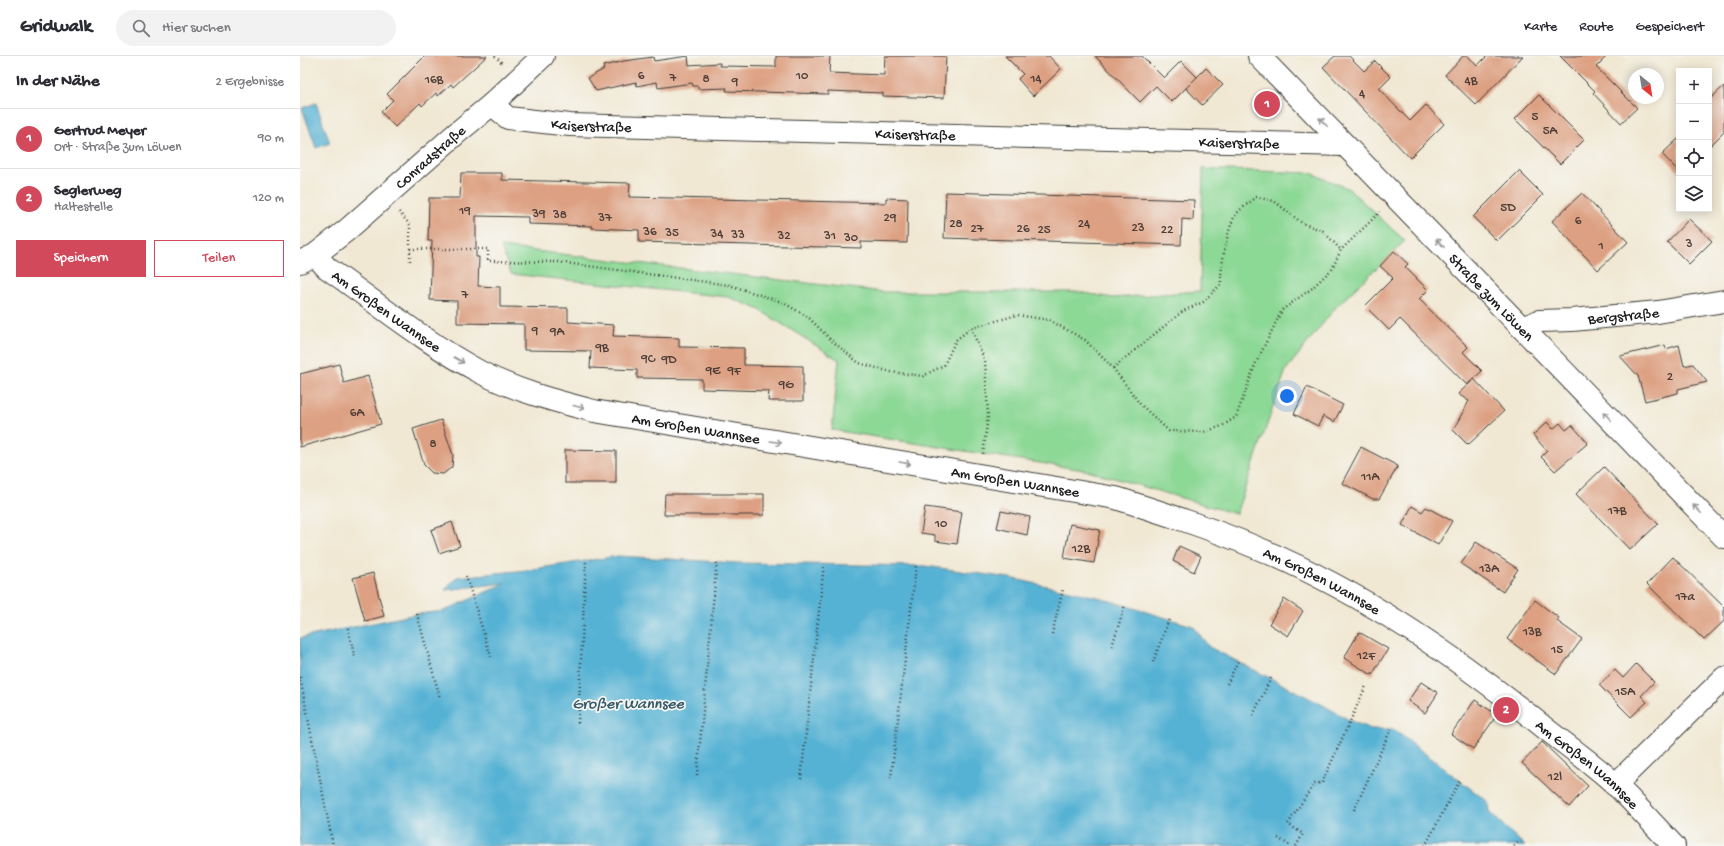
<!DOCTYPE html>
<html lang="de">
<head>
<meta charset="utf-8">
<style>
	:root { --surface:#fff; --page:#f2f2f3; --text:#2b2b33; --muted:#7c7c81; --line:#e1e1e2; --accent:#d1495b }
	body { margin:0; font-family:"Gochi Hand",sans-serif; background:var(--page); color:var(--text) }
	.controls { position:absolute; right:12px; top:12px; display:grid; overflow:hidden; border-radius:0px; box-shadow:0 2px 10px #0003 }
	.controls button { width:36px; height:36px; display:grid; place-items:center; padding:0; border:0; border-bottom:1px solid var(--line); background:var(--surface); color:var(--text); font:20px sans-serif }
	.compass { position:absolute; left:1328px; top:12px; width:36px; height:36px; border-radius:50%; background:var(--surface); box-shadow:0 2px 10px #0003; rotate:150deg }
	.you { position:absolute; left:987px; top:340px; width:14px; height:14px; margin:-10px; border:3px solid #fff; border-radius:50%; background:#1a73e8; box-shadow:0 0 0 6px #1a73e833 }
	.badge { display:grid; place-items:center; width:26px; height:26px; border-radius:50%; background:var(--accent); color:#fff; font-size:13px; font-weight:700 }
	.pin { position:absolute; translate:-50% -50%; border:2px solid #fff; box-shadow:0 1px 4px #0006 }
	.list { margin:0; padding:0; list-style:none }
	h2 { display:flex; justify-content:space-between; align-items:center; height:52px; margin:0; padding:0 16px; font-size:17px }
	h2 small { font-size:13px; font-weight:400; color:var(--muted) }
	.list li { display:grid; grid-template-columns:26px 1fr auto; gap:12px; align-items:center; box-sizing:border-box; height:60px; padding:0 16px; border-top:1px solid var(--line) }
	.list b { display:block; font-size:15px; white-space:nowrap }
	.list p { margin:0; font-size:13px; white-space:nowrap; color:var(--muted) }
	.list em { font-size:13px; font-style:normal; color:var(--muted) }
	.actions { display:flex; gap:8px; padding:12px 16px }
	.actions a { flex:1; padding:9px 0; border:1px solid var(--accent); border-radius:0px; text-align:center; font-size:14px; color:var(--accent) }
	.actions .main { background:var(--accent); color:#fff }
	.icon { flex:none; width:22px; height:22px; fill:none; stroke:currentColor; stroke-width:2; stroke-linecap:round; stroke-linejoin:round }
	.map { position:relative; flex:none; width:1424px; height:790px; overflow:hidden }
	header { display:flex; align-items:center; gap:24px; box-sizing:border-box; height:56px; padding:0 20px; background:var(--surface); border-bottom:1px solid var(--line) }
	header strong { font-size:19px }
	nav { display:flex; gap:22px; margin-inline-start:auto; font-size:14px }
	.search { width:280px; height:36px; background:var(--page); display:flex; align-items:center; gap:10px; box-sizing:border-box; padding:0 14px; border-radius:22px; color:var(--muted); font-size:15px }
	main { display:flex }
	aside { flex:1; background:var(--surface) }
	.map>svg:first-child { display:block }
</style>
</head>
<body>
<header>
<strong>Gridwalk</strong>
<div class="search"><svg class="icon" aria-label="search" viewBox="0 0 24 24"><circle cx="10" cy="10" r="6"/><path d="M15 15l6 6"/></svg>Hier suchen</div>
<nav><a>Karte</a><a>Route</a><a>Gespeichert</a></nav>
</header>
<main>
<aside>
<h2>In der Nähe<small>2 Ergebnisse</small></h2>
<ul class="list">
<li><span class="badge">1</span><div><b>Gertrud Meyer</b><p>Ort · Straße zum Löwen</p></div><em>90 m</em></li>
<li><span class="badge">2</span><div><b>Seglerweg</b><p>Haltestelle</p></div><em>120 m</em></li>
</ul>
<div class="actions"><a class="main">Speichern</a><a>Teilen</a></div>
</aside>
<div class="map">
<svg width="1424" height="790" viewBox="0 0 1424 790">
	<rect width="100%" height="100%" fill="#f6f6f2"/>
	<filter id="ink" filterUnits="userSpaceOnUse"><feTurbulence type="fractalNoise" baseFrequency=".025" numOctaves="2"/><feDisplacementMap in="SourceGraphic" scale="8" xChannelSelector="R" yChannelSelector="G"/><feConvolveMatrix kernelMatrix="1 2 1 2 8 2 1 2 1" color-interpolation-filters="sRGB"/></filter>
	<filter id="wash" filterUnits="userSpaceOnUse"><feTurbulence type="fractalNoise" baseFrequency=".012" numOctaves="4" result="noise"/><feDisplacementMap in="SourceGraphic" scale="16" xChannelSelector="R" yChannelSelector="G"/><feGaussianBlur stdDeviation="0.9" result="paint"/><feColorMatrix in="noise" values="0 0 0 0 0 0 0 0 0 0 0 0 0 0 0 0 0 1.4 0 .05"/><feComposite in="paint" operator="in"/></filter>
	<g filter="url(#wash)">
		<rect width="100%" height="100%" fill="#f1e8d3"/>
		<path fill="#8cd895" stroke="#547a58" d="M903 113 1011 117 1049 133 1105 185 1036 251 986 314 936 458 790 415 532 374 539 304 458 253 428 241 211 218 201 191 584 236H779L813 242 900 235Z"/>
		<path fill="#56b2d4" stroke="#396778" d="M16 47 30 87 16 92 2 52Z
			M318 500 438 507 625 510 710 522 797 541 893 570 909 591 1023 649 1051 665 1071 673H1093L1188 746 1189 756 1225 790H0V582L117 558 144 555 206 527 145 534 157 521 227 514Z"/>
		<g id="blocks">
			<path fill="#dda082" d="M125 0H187L153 31 151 28 138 40 136 37 122 50 120 47 95 71 81 56 93 44 87 38Z
				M388 0 389 9 420 7V10L476 11V0H530L529 17 584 19 585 0H646L644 42 583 40V37L528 35V38L426 35 427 32 398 33V30H393L392 27 358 32 357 26 337 30 336 26 296 35 288 22 304 13 303 10 324 5 353 1 354 5Z
				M705 0H749L761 13 733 40 718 23 723 18Z
				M795 0H842L864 22 881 5 897 21 872 46 856 30 840 46Z
				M1035 0H1049L1064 15 1075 5 1091 21 1079 33 1110 65 1126 49 1144 68 1110 102 1023 11Z
				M1163 0H1168L1177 10 1187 0H1223L1176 49 1145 19Z
				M1260 0H1307L1296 11 1337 52 1321 67 1293 37 1295 35Z
				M906 12 923 29 902 49 886 32Z
				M1424 30V76L1409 91V44Z
				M1239 39 1284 84 1260 108 1215 63Z
				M1379 82V116L1362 98Z
				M1219 115 1243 139 1197 185 1173 161Z
				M161 117H202V124L330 127 329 141 586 147V142L608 143 607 187 561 186V192L339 186V174L292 172V170L228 168V161L176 160V201H179L178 230 200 231V251L268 252V266L314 269 313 280 379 282V291L444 292V309L503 310V345H468L469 335 402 333V323L337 322V314L290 312 291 295 224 294V268L157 267V245L130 244 132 185H128L129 142H160Z
				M646 136 894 144 893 164 882 163 881 189 644 182Z
				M1282 137 1328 186 1298 214 1252 165Z
				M1389 163 1412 185 1389 208 1367 186Z
				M1094 195 1108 208 1105 211 1128 234 1119 243 1168 291 1163 296 1182 315 1167 329 1100 263 1089 274 1065 250 1093 222 1080 210Z
				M1365 289 1366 293 1379 289 1384 310 1393 308 1407 326 1378 333V337L1345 345 1338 320 1320 300Z
				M39 308 44 327 68 320 81 368 0 391V318Z
				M1174 323 1204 355 1168 389 1153 374 1169 345 1158 338Z
				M1007 331 1043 349 1034 366 1023 360 1018 370 994 358Z
				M141 364 153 399 152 411 143 418 132 417 124 409 113 373Z
				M1247 366 1253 373 1260 367 1266 374 1272 369 1288 387 1255 415 1241 401 1247 395 1233 379Z
				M1061 391 1098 410 1079 443H1073L1042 427Z
				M265 394 316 395V427H265Z
				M1304 411 1358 468 1330 494 1276 438Z
				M365 438H464V459H364Z
				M1112 450 1122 456 1126 451 1152 465 1138 489 1102 469Z
				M625 451 662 456 657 488 635 485V479L621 477Z
				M701 455 730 461 727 479 697 472Z
				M152 466 160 490 139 497 131 474Z
				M770 468 800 474 794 507 764 502Z
				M1176 486 1218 513 1203 536 1161 508Z
				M879 490 901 500 894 516 873 505Z
				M1373 501 1424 551V565L1404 584 1347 528Z
				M73 517 84 560 65 565 53 522Z
				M984 543 1003 555 988 580 969 568Z
				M1235 544 1259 562 1257 565 1282 583 1256 618 1207 583Z
				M1059 576 1088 593 1072 619 1044 602Z
				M1336 608 1354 626 1341 640 1347 646 1331 661 1299 629 1315 614 1323 622Z
				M1121 626 1138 637 1125 657 1108 645Z
				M1175 644 1197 659 1173 693 1151 678Z
				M1242 686 1288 730 1269 751 1222 707Z"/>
		</g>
	</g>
	<g filter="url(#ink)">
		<use href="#blocks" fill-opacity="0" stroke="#3c3b37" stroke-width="1"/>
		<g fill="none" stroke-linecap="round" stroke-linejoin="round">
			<g stroke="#3c3b37" stroke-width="24">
				<g id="minor">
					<path id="s1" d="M959 0 1424 481"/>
					<path id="s2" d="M192 48 208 62 270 69 1045 89"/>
					<path id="s3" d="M15 199 27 212C77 247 126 287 180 316 216 335 255 345 294 355L816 442C863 457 910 472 955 491 1061 535 1157 601 1246 673 1269 691 1295 709 1316 729 1336 749 1355 770 1374 790"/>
					<path id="s4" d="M0 206 15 199 47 174 158 76 192 48 243 0"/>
					<path id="s5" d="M1222 272 1239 265 1272 264 1358 256 1424 245"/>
					<path d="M1315 729 1424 622"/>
				</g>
			</g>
			<path stroke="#3c3b37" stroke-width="2.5" stroke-dasharray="1 3" stroke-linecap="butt" d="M195 0 203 8
				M99 156 110 169V205
				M110 193H188V205L258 206 429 229 482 246 508 261 531 284 559 307 591 316 623 320 644 309 656 284 671 272 717 259 749 264 785 284 813 312 883 255 903 246 921 228C920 213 927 173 935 160 939 153 950 147 956 141L974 145 1002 167 1023 175 1041 194
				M671 272 685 305 688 360 683 398
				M813 312 840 348 869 375 904 376 922 370 936 361 955 309 982 254 1011 233 1032 213 1041 194 1080 156
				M166 520 191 601
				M117 558 140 642
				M48 572 55 603
				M752 578 763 533
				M812 590 825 549
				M853 606 869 563
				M0 621 33 790
				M927 628 938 605
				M953 659 971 622
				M278 667 286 505
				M397 719 417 505
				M591 722 616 510
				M501 723 524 508
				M1054 754 1091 673
				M978 782 991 790
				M996 790 1003 778 988 768 1014 728 1022 727 1066 630
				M1125 790 1160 724
				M1214 790 1219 784"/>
			<use href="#minor" stroke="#fff" stroke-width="22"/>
		</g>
		<defs><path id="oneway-shaft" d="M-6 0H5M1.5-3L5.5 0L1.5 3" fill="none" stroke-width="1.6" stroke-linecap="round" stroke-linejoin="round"/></defs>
		<g stroke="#999">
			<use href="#oneway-shaft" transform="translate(1023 66) rotate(-134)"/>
			<use href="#oneway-shaft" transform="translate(1140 187) rotate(-134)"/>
			<use href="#oneway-shaft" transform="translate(159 304) rotate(30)"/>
			<use href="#oneway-shaft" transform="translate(279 351) rotate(15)"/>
			<use href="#oneway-shaft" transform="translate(1307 360) rotate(-134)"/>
			<use href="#oneway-shaft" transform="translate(476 386) rotate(9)"/>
			<use href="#oneway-shaft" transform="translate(605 407) rotate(10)"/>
			<use href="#oneway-shaft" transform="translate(1397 453) rotate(-134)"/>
		</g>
	</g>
	<g text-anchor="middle" stroke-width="3.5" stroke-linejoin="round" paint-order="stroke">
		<g font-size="13" fill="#4c3d36">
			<text x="341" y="23">6</text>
			<text x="502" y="23">10</text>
			<text x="373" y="25">7</text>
			<text x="406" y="26">8</text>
			<text x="736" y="26">14</text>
			<text x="134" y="27">16B</text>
			<text x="1171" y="28">4B</text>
			<text x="435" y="29">9</text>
			<text x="1062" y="41">4</text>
			<text x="1235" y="64">5</text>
			<text x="1250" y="78">5A</text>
			<text x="1208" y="155">5D</text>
			<text x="165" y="158">19</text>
			<text x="239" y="161">39</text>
			<text x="260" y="162">38</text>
			<text x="305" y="165">37</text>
			<text x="590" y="165">29</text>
			<text x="1278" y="168">6</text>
			<text x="656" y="171">28</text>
			<text x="784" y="171">24</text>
			<text x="838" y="175">23</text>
			<text x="677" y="176">27</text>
			<text x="723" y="176">26</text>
			<text x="744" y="177">25</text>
			<text x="867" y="177">22</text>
			<text x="350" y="179">36</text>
			<text x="372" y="180">35</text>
			<text x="417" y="181">34</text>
			<text x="438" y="182">33</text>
			<text x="484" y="183">32</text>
			<text x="530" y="183">31</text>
			<text x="551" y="185">30</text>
			<text x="1389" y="191">3</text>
			<text x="1301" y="193">1</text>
			<text x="165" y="242">7</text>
			<text x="235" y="278">9</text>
			<text x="257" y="279">9A</text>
			<text x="302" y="295">9B</text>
			<text x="348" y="306">9C</text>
			<text x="369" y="307">9D</text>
			<text x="413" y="318">9E</text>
			<text x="434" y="318">9F</text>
			<text x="1370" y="324">2</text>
			<text x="486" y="332">9G</text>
			<text x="57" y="360">6A</text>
			<text x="133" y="391">8</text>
			<text x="1070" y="424">11A</text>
			<text x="1317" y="458">17B</text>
			<text x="641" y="471">10</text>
			<text x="781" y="496">12B</text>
			<text x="1189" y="516">13A</text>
			<text x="1385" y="544">17a</text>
			<text x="1232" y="579">13B</text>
			<text x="1257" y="597">15</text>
			<text x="1066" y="603">12F</text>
			<text x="1325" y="639">15A</text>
			<text x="1255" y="724">12l</text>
		</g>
		<g font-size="15" fill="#1c1c1c" stroke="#f6f6f2">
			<text dy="5" stroke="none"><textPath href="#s2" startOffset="105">Kaiserstraße</textPath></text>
			<text dy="5" stroke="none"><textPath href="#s2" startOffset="429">Kaiserstraße</textPath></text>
			<text dy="5" stroke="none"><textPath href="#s2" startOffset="753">Kaiserstraße</textPath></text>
			<text dy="5" stroke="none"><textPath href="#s4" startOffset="168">Conradstraße</textPath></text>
			<text dy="5" stroke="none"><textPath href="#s1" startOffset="335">Straße zum Löwen</textPath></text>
			<text dy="5" stroke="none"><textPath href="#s3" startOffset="91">Am Großen Wannsee</textPath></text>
			<text dy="5" stroke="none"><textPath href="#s5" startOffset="103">Bergstraße</textPath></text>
			<text dy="5" stroke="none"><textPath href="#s3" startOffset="427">Am Großen Wannsee</textPath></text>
			<text dy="5" stroke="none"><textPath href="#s3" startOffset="751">Am Großen Wannsee</textPath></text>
			<text dy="5" stroke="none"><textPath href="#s3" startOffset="1075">Am Großen Wannsee</textPath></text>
			<text dy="5" stroke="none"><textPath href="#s3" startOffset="1399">Am Großen Wannsee</textPath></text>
		</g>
		<g font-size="16" font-style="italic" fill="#335866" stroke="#f6f6f2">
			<text x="328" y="652">Großer Wannsee</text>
		</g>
	</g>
</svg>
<div class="controls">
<button>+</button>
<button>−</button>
<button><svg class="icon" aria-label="locate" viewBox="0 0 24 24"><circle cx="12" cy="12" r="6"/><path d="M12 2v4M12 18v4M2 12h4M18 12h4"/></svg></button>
<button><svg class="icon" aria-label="layers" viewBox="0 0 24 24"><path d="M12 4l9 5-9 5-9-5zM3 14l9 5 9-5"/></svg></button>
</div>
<svg class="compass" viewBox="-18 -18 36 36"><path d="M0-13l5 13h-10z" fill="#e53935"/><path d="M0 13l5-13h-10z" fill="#7c7c81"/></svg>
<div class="you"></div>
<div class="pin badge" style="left:967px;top:48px">1</div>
<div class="pin badge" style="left:1206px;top:654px">2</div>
</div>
</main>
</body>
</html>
